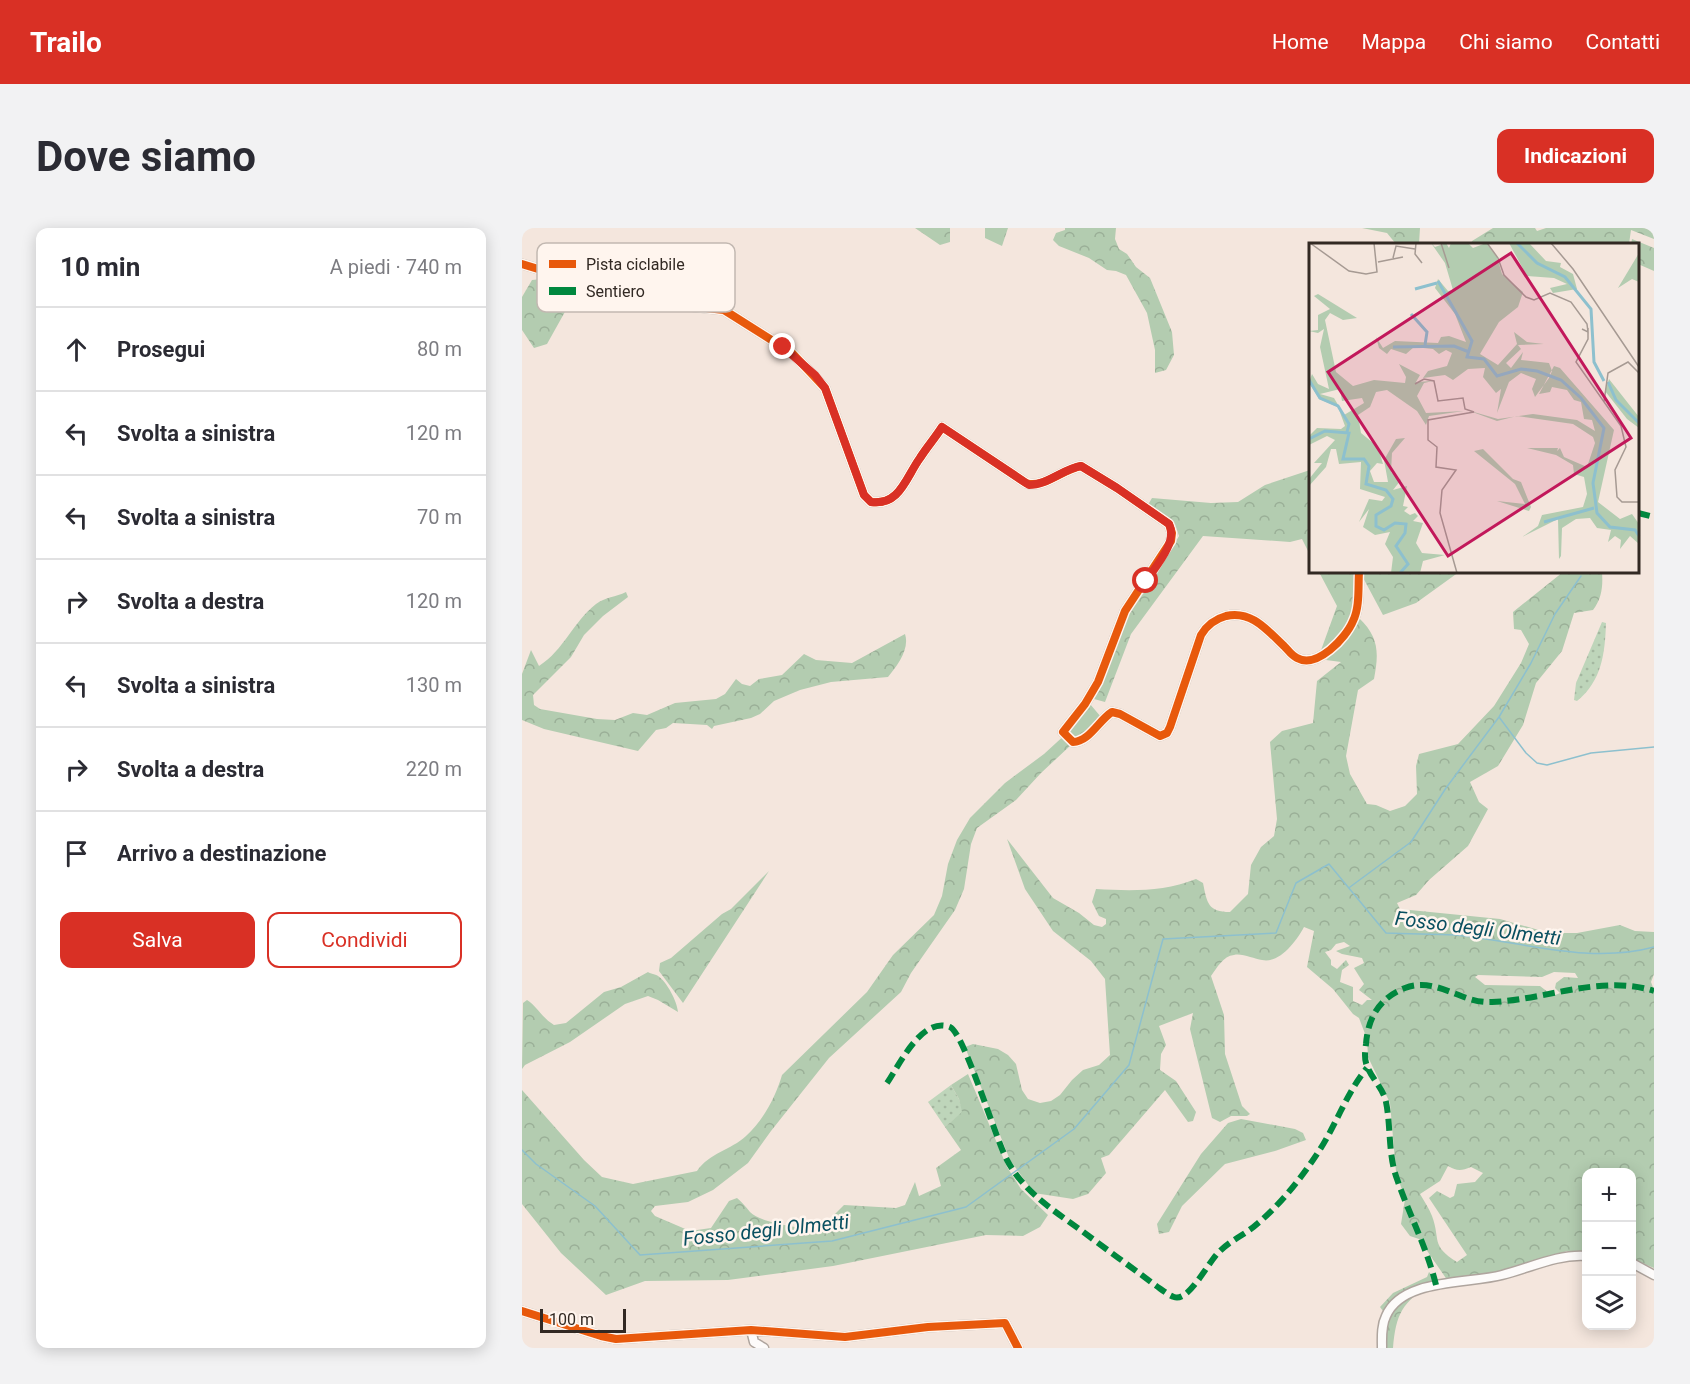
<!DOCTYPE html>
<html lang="it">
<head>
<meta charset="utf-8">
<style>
	:root { --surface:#fff; --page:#f2f2f3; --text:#2b2b33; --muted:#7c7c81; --line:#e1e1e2; --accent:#d93025 }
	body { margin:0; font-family:Roboto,sans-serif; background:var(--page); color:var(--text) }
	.controls { position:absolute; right:18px; bottom:18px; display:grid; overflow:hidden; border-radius:12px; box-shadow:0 3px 15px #0003 }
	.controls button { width:54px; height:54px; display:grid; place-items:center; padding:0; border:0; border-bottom:2px solid var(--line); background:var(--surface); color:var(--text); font:30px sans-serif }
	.scale { position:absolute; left:18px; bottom:15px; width:86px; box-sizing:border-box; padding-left:6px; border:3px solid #322923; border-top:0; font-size:16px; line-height:21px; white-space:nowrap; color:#322923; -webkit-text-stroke:4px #fff5ee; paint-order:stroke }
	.stop { position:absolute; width:18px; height:18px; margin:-14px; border:4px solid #d93025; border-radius:50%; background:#fff }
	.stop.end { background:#d93025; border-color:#fff; box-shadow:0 2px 6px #0008 }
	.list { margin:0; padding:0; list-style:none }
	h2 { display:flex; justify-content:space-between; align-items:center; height:78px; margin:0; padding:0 24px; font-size:26px }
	h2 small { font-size:20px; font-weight:400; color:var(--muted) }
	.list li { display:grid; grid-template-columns:39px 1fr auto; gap:18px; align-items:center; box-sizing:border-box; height:84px; padding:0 24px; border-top:2px solid var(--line) }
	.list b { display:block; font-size:22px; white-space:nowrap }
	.list em { font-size:20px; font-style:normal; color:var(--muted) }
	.actions { display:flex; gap:12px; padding:18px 24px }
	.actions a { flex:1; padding:14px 0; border:2px solid var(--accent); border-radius:12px; text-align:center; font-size:21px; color:var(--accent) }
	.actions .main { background:var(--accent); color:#fff }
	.icon { flex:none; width:33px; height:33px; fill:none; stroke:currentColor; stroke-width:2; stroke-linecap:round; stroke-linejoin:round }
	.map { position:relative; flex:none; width:1132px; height:1120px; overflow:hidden; border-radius:12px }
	header { display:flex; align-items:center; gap:36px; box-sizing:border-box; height:84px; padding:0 30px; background:var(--accent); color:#fff }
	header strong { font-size:28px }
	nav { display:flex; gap:33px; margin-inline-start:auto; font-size:21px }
	.intro { display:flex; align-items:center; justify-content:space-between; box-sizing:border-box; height:144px; padding:0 36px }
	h1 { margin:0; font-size:42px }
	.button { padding:15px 27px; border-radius:12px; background:var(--accent); color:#fff; font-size:21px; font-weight:700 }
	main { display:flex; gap:36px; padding:0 36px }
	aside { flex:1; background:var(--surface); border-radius:12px; box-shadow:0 3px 15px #0003 }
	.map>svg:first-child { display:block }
</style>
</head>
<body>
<header>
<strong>Trailo</strong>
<nav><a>Home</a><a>Mappa</a><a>Chi siamo</a><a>Contatti</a></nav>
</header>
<div class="intro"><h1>Dove siamo</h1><a class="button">Indicazioni</a></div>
<main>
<aside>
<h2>10 min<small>A piedi · 740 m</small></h2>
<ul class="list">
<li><svg class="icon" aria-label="ahead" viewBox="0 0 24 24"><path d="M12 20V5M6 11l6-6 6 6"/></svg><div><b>Prosegui</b></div><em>80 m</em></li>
<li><svg class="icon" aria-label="left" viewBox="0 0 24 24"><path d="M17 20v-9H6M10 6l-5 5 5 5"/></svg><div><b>Svolta a sinistra</b></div><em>120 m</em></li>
<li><svg class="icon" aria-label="left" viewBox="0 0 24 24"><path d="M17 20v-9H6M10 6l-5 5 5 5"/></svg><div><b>Svolta a sinistra</b></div><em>70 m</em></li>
<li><svg class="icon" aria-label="right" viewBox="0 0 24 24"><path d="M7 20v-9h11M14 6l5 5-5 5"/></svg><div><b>Svolta a destra</b></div><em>120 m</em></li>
<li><svg class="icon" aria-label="left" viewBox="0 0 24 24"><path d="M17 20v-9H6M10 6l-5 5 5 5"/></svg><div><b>Svolta a sinistra</b></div><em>130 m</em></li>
<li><svg class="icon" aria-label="right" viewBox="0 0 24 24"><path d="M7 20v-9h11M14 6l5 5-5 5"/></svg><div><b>Svolta a destra</b></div><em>220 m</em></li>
<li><svg class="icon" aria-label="arrive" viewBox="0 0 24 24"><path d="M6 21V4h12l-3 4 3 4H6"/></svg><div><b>Arrivo a destinazione</b></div></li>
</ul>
<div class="actions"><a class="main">Salva</a><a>Condividi</a></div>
</aside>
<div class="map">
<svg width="1132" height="1120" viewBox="0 0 1132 1120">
	<defs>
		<pattern id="grass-dots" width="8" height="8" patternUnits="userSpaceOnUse" patternTransform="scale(1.5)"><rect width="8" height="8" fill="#bed5ba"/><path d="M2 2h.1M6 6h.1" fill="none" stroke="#a4b7a0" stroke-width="1.8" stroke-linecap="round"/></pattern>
		<pattern id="forest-crowns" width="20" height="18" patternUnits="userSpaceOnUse" patternTransform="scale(1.5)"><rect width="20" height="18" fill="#b3ccb0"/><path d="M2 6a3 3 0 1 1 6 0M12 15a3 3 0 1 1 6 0" fill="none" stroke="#9aaf97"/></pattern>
	</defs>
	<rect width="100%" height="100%" fill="#f4e6dd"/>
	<path fill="url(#grass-dots)" d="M1080 394 1084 395C1083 425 1080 453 1055 473L1052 472 1054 455Z
		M429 857 437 871 441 884 423 899 406 874Z"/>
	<path fill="url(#forest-crowns)" fill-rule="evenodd" d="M393 0H428V14L418 17Z
		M463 0H486L480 18 463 10Z
		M543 0H594L593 11 597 21 605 26 614 39 628 50 650 104 652 127 644 142 633 145V122L625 85 604 47 594 43 585 42 567 30 537 18 531 12 534 5 543 2Z
		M840 0H898L897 16H874L865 5Z
		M971 0H1013L1015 3 1024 0H1132V11L1109 2 1107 16H949L950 13Z
		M1110 11 1132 20V43L1116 36V16H1109Z
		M20 51 36 57 44 82 25 116 12 120 0 102V69L10 52Z
		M788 242V327L780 311 768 314 681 308 609 406 583 474 572 471 607 386 635 346 657 308 653 296 624 280 630 270 689 275 716 274 743 257Z
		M797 344H837C831 387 834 396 798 425L815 378Z
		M838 344H937L894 375 861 387Z
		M1041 344H1080C1081 358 1080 370 1071 382L1052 385 1040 423 1014 455 1001 497 976 538 948 554 957 574 966 581 946 618 907 652 894 667 875 675 878 681 978 691 1027 705H1055L1098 697 1113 703 1132 704V746L1129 754 1132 762V1040L1110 1031V944H1064V1023H1045L1008 1037 991 1047 930 1059 897 1011 888 1008 879 996 883 971 874 944 868 875 846 829 845 811 837 790 831 786 811 761 785 739 792 703 782 699C775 712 758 736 740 732 732 731 720 725 712 727 701 728 695 740 689 748L702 787 703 826 720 878 728 886 725 888H709L698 894 690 890 668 801 671 785 637 798 644 817 639 826 638 842 654 853 674 884 671 893 666 894 643 862 587 927 579 930 584 945 566 966 551 971 512 965 488 932 443 819 451 816 476 821 486 827 494 836 500 862 506 871 518 875 529 873 538 867 550 852 561 842 577 837 588 827 583 751 569 733 531 703 503 661 485 611 531 670 557 685 572 697 580 699 584 696V691L577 688 570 674 574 661C609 663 641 664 674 651L681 655C685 675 686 684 708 684L726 666 729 637 739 619 752 608 755 591 748 514 760 503 791 495 795 453 819 434 804 432 825 412 837 390C857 409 857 425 852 451L836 462 824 528 828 546 845 576 854 577 868 583 883 578 895 566 894 538 897 526 936 516 972 478 999 435 1007 416 999 402 992 401 991 384ZM822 714 828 718 814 723 820 726 840 730 842 735 832 740 842 756 837 762 850 772H845L840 777 831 773V759L818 754 820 742 827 737 824 732 815 741 809 737V732L803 724 809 722 814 716ZM1032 744 1053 745 1056 750 1042 749 1034 755 1033 760 1038 765 1031 768 1018 758 963 757 953 749 956 747 1020 749ZM926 938C935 943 939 943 949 939L961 945 953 954 935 956 932 968 928 970 915 963 907 970 945 1027 935 1034C908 1017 919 1012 910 988 907 980 902 973 898 966L918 953Z
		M104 364 106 369 81 388 62 407 49 429 11 467 12 477 18 481 75 491 93 492 111 485 125 487 153 475 194 471 203 466 214 451 220 456 228 458 237 451 260 447 282 426 294 432 330 435 383 406C388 421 375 438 366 449L309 454 278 462 252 473 238 486 229 490 192 498 190 501 185 497 151 495 144 500 134 502 116 523 22 501 0 492V446L9 422 17 438C42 422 51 394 74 376 83 369 94 369 104 364Z
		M568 476 579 489 519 545 494 572 455 600 449 616 442 661 433 682 389 745 379 764 307 830 249 903 226 935 191 962 166 974 133 978 129 983 133 988 168 1003 189 1000 207 973 215 970C220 974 224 979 228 984 240 996 280 1000 297 1002L322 977 374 980 383 977 393 954 397 968 419 958 414 940 439 922 423 899 440 884 437 871 429 857 446 846 485 939 499 961 526 987 518 999 501 1008 464 1007 311 1038 206 1052 123 1053 84 1067 39 1025 0 976V862L62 932 80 949 111 956 175 943C187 925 209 922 224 908 241 893 254 868 260 847L345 764 371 727 412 687 420 668 426 636 435 612 448 590 483 555 522 526 546 504 565 477Z
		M247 643 161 775 137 743 138 735 149 730 200 686 209 681Z
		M126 744C127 745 135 747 136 748 145 754 155 773 156 784L136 772 126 768 103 776 48 814 3 837 0 841 1 775 5 772C15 778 19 789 32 797L44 795 82 764 99 759Z
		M719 891 773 901 781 905 784 912 753 923 703 936 660 978 647 1004 637 1006 635 996 679 926 706 895Z
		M907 1044 910 1047V1056C880 1074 874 1086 871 1120H862L864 1094 868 1081 861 1083 858 1079 871 1065 905 1049Z"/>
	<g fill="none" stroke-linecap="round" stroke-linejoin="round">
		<path stroke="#8dc0ce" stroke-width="1.5" d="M977 489 1004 525 1015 535 1025 537 1069 525 1132 519
			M828 659 889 614 924 560 977 489 1009 435 1033 386 1059 348
			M0 922 14 936 73 978 118 1027 310 1013 444 979 552 901 607 837 641 711 754 705 774 655 807 636 864 705C887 706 910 706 933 707 999 713 1066 737 1132 719"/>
		<g stroke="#afa59e" stroke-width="11">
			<path id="minor" d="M0 36 121 73 202 82 270 125 303 160 342 267 349 274C378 278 384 249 398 230 405 219 413 210 420 199L504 255C521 261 541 241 559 238L595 260 647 296 650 305 649 313 603 383 576 454 563 476 541 504 551 514C567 514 577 492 590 484L598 486 638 508 645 505 648 499 679 407C685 397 693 391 704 388 729 382 745 402 762 418 766 422 770 428 775 430 795 441 824 410 831 393 838 379 836 359 837 344
				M1110 1035 1132 1047
				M0 1083 79 1108 94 1111 229 1102 323 1109 406 1099 483 1095 496 1120
				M229 1102 232 1114 242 1120
				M860 1120C860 1110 859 1098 864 1088 880 1050 947 1056 980 1047 1008 1040 1035 1026 1064 1028"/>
		</g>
		<use href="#minor" stroke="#fdfbfa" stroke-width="8"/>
		<path stroke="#00873e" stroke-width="6" stroke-dasharray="12 6" stroke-linecap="butt" d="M1116 285 1132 289
			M365 855C378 836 400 788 428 799 442 805 474 912 485 932 502 964 531 982 560 1003 584 1021 609 1039 633 1057 639 1061 646 1067 652 1069 667 1075 687 1032 698 1023 709 1012 724 1006 735 996 759 976 780 949 797 923 814 897 825 864 845 840
			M914 1057C905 1020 887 986 875 951 866 927 869 899 864 874 861 860 850 851 845 838 842 831 843 824 844 816 846 790 857 770 883 760 915 748 939 776 970 774 1023 772 1080 746 1132 763"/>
		<g stroke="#fff5ee" stroke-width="11">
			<path id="cycleway" d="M0 36 121 73 202 82 270 125 303 160 342 267 349 274C378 278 384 249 398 230 405 219 413 210 420 199L504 255C521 261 541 241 559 238L595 260 647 296 650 305 649 313 603 383 576 454 563 476 541 504 551 514C567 514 577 492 590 484L598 486 638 508 645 505 648 499 679 407C685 397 693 391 704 388 729 382 745 402 762 418 766 422 770 428 775 430 795 441 824 410 831 393 838 379 836 359 837 344
				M0 1083 79 1108 94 1111 229 1102 323 1109 406 1099 483 1095 496 1120"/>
		</g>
		<use href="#cycleway" stroke="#e8590c" stroke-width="8"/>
	</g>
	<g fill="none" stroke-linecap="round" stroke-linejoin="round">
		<path stroke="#d93025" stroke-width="8" d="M261 119 293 147 303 160 342 267 349 274C378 278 384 249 398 230 405 219 413 210 420 199L507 257C525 257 541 241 559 238L595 260 647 296C656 314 634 338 624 353"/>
	</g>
	<g text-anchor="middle" stroke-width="5" stroke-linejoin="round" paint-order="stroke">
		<g font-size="20" font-style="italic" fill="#094f60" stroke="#fff5ee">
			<text transform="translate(956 700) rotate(7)" y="7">Fosso degli Olmetti</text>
			<text transform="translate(244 1002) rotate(-6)" y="7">Fosso degli Olmetti</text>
		</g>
	</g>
	<g transform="translate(787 15)">
		<rect width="330" height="330" fill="#f4e6dd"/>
		<path d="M122 0 126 4 137 0 140 5 142 0H159L164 5 177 0 188 14 193 31 214 49 209 64 190 79 171 111 189 122 208 101 205 89 218 99 235 101 209 102 212 106 197 120 202 125 214 109 212 117 240 120 243 128 240 135 226 154 223 146 227 136 212 130 200 139 188 170 192 146 187 150 174 134 176 125 159 126 144 137 136 132 114 135 119 128 138 123 143 110 137 107 130 111 124 106 105 104 97 111 82 106 78 111 70 105 67 94 74 105 86 98 129 100 132 94 140 93 157 99 146 71 126 45 129 36 139 48 144 47 136 20ZM200 0H220L237 18 252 20 251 24 264 31 268 46 244 50 241 45 258 41 245 35 218 33ZM330 10V39L323 36 309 45ZM9 51 48 75 34 77 21 70 16 77 27 129 44 143 65 137 96 140 97 134 90 121 111 132 107 139 124 138 115 140 108 153 117 170 155 168 120 173 117 182 108 168 78 147 67 149 61 164 49 172 52 190 69 204 74 221 68 220 61 228 65 239H79L75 217 87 196 96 195 83 210 82 229 92 237 84 247 98 243 94 263 99 264 95 268 101 272 106 270 109 273 104 278 114 280 107 300 113 310 136 312 114 318 111 330H82L84 314 76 301 81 289 66 292 54 284 60 266 50 279 60 256 73 258 76 254 51 246 52 219 30 221 27 206H22L17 224 0 243V236L13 220H5L26 197 18 193 0 202V193L8 185 32 186 36 183 29 164 10 156 0 139 3 131 9 141 20 146 11 104 15 86 9 90 0 88 9 87V72L21 66 5 53ZM31 146 33 158 53 155 55 160 35 172 25 155 11 151ZM245 123 251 125 305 187 289 259 311 276 323 271 330 281V301L321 293 311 306 312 297 306 293 299 299 302 287 288 285 281 275 267 276 253 285 252 313 250 316 249 276 213 294 229 283 233 272 274 264 278 251 275 234 265 231 264 222 247 212 218 205H249L248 208 251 205 255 214 278 224 286 200 284 194 264 181 208 173 188 178 158 167 189 176 224 171 268 177 286 188 283 177 275 176 272 159 265 157 258 147 243 144 241 149 230 151ZM300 136 330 174V185L318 176 296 148ZM174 206 204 236 212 239 222 264 220 268 188 258 216 261 206 241 165 208Z" fill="#b3ccb0" fill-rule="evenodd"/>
		<path fill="none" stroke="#8dc0ce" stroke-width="3" d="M208 0 228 20 256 34 282 66 285 119 295 138M129 38 163 98 158 114 175 116 188 133 212 126 228 128 252 137 272 155 295 185 284 240 288 270 301 284 326 287 330 293M106 46 128 40M102 71 118 89 116 102M84 104 145 103 160 109M0 137 11 155 29 163 40 181 38 189M299 139 307 157 330 180M0 196 16 188 40 190 34 216H55L60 223 57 241 77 247 84 256 82 263 67 272V283L75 287 86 280 97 281 96 290 87 303 99 321 91 330M235 279 285 265"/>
		<path fill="none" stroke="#a69a93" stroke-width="1.5" d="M1 0 40 28 57 31 68 29 65 0M107 0 106 11 113 20M132 0 140 25M178 0 189 15 195 32 217 54 225 57 241 50 262 59 278 81 279 89 273 86M242 0 264 26 330 124M84 15 87 3 106 6M69 19 94 14M279 85V96L267 119 312 183 317 204 306 227 308 254 313 259H330M106 141 115 136 125 138 129 158 154 155 156 166 165 169 119 177V197L128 204 127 224 147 227 133 247 131 270 148 330M295 159 299 130 319 119 330 130M330 234V254"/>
		<path fill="#c2185b" fill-opacity="0.15" stroke="#c2185b" stroke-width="3" d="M202 10 322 195 139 313 19 129Z"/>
		<rect width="330" height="330" fill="none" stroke="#322923" stroke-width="3"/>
	</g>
	<rect x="15" y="15" width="198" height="69" rx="9" fill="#fff5ee" stroke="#c2b8b1" stroke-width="1.5"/>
	<rect x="27" y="32" width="27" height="8" fill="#e8590c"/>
	<rect x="27" y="59" width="27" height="8" fill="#00873e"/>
	<g font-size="16" fill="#322923">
		<text x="64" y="42">Pista ciclabile</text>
		<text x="64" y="69">Sentiero</text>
	</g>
</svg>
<div class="controls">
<button>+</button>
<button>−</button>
<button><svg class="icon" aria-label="layers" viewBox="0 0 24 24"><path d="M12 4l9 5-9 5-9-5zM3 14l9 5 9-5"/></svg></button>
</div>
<div class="scale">100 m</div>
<div class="stop" style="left:624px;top:353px"></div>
<div class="stop end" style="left:261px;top:119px"></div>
</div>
</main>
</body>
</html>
